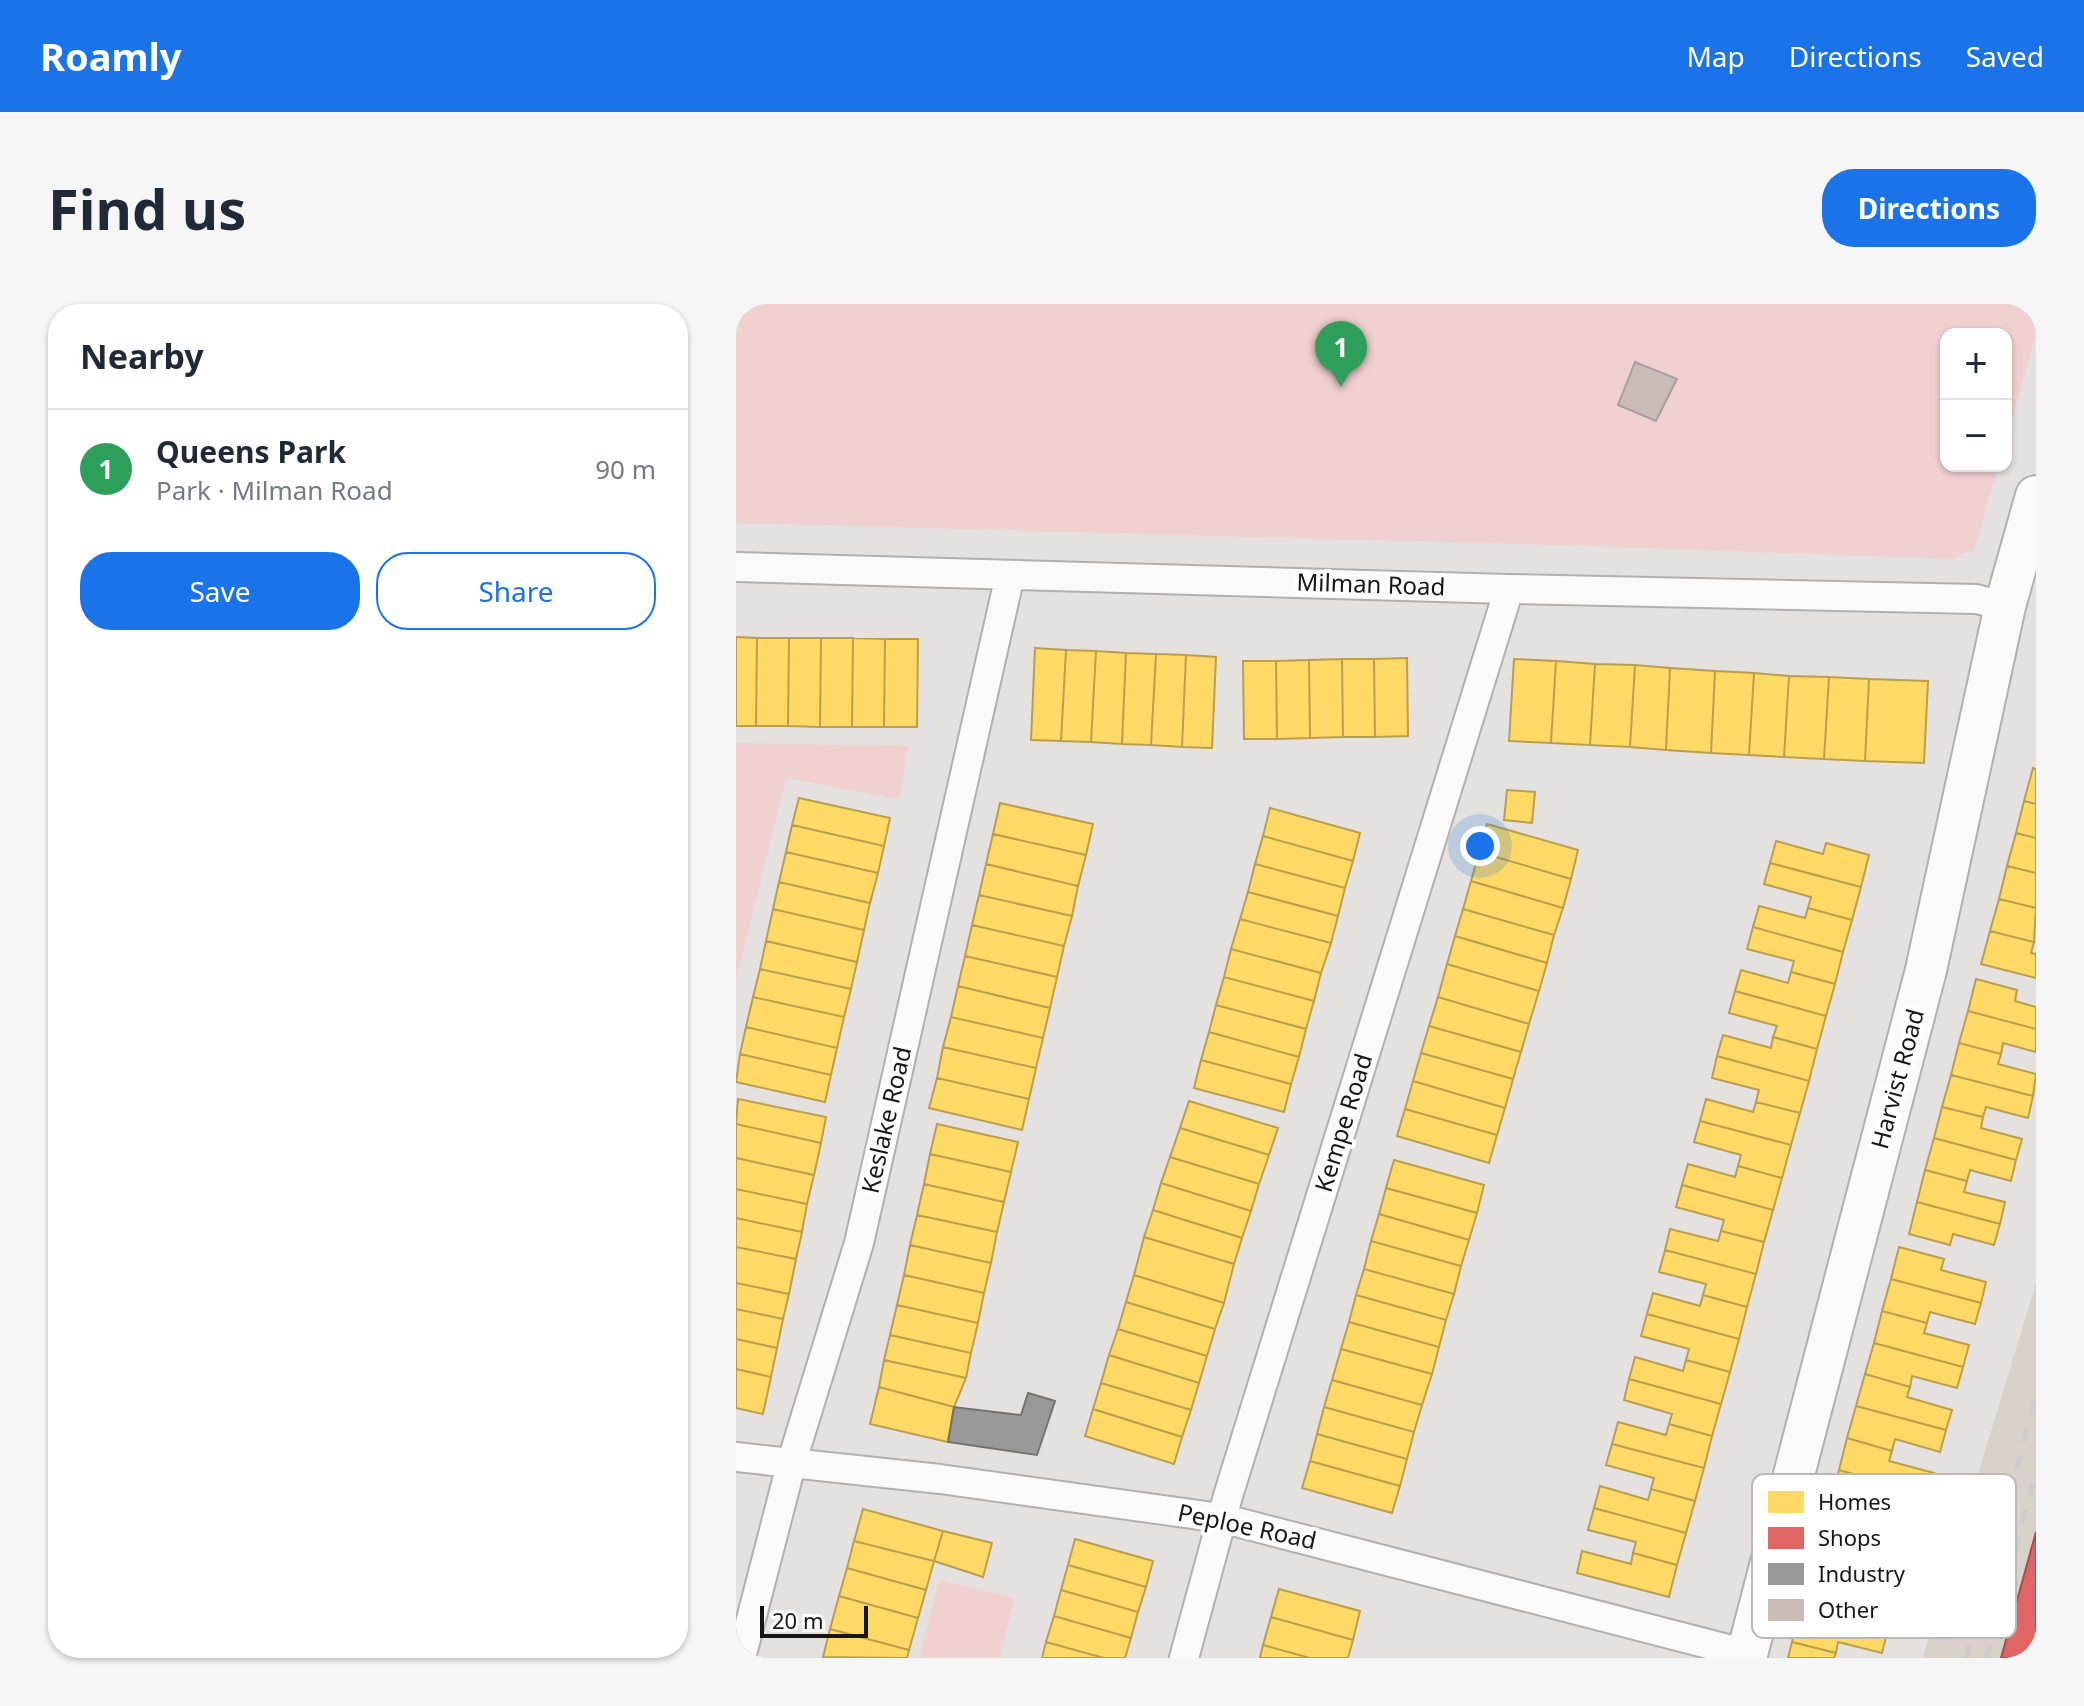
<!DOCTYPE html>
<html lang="en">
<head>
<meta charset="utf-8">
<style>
	:root { --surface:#fff; --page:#f6f6f7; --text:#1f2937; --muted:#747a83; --line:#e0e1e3; --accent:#1a73e8 }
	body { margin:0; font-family:"Noto Sans",sans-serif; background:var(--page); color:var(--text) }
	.controls { position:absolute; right:24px; top:24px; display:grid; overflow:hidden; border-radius:16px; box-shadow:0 2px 6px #0004 }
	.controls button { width:72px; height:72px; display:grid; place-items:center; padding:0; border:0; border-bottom:2px solid var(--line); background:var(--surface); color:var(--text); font:40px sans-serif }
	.scale { position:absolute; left:24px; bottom:20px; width:108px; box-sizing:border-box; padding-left:8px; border:4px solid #181613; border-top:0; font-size:22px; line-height:28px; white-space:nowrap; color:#181613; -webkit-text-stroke:6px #fff; paint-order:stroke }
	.you { position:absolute; left:744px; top:542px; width:28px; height:28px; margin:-20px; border:6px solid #fff; border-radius:50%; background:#1a73e8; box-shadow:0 0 0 12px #1a73e833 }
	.badge { display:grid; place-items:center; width:52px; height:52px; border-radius:50%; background:var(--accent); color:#fff; font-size:26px; font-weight:700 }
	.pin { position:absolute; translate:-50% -66px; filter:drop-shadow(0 2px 4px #0008) }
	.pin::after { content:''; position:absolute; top:42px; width:28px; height:24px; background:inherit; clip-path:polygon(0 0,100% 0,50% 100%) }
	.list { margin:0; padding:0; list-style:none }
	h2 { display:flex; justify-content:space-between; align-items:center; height:104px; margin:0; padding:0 32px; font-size:34px }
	h2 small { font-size:26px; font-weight:400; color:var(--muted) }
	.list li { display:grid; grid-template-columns:52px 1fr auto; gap:24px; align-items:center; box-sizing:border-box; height:120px; padding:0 32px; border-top:2px solid var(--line) }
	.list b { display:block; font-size:30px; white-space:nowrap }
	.list p { margin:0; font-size:26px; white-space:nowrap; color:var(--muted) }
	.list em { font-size:26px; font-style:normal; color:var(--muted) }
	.actions { display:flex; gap:16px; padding:24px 32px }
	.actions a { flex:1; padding:18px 0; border:2px solid var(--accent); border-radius:32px; text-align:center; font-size:28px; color:var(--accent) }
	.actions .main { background:var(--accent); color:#fff }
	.map { position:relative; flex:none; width:1300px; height:1354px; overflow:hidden; border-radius:32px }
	header { display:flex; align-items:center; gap:48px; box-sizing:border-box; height:112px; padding:0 40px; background:var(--accent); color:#fff }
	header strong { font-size:38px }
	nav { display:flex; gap:44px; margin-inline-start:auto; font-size:28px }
	.intro { display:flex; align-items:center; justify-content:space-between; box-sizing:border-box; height:192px; padding:0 48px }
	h1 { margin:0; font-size:56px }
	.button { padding:20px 36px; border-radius:32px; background:var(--accent); color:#fff; font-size:28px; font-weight:700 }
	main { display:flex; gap:48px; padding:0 48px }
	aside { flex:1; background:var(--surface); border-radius:32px; box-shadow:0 2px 6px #0004 }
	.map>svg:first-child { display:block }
</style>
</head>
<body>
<header>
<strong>Roamly</strong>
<nav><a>Map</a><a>Directions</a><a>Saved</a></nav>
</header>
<div class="intro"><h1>Find us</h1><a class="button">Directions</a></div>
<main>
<aside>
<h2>Nearby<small></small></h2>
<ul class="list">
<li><span class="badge" style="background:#2e9e5b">1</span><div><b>Queens Park</b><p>Park · Milman Road</p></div><em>90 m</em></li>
</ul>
<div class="actions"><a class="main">Save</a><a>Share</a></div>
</aside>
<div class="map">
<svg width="1300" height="1354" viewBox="0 0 1300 1354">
	<rect width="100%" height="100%" fill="#e4e1de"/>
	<path fill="#d9d2ca" d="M1300 979V1354H1187L1201 1305Z"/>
	<path fill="#f1d0d0" d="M0 0H1300V31L1270 136V30H1210V162H1262L1238 248 1230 247 1218 255 853 242 0 219Z
		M0 439 172 442 163 495 50 474 0 676Z
		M203 1276 279 1294 263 1354H183Z"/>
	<path fill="#ffd966" stroke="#ba9e4d" stroke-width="2" d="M0 333 21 334 20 422H0Z
		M21 334H53L52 422H20Z
		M53 334H85L84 423 52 422Z
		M85 334H117L116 423H84Z
		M117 334 149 335 148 423H116Z
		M149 335H182L181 423H148Z
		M299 344 330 346 325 437 295 436Z
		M330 346 360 347 355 438 325 437Z
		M360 347 390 349 386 440 355 438Z
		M390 349 420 350 415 441 386 440Z
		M420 350 450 351 446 443 415 441Z
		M450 351 480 353 476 444 446 443Z
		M671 354 672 432 639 433 638 355Z
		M606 355 607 433 574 434 573 356Z
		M606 355H638L639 433H607Z
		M778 355 820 357 815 439 773 437Z
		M573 356 574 434 541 435 540 357Z
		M507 357H540L541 435H508Z
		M820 357 859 360 854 441 815 439Z
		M859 360 899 361 894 443 854 441Z
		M899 361 934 364 930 446 894 443Z
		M934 364 979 367 975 449 930 446Z
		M979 367 1018 369 1013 451 975 449Z
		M1018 369 1053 372 1048 453 1013 451Z
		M1053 372 1093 373 1088 455 1048 453Z
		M1093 373 1133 375 1129 457 1088 455Z
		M1133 375 1192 377 1188 459 1129 457Z
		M1297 464 1300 465V500L1288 497Z
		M771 486 799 488 796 519 768 516Z
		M63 494 154 514 148 542 56 521Z
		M1288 497 1300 500V534L1280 529Z
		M264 499 357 520 350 551 257 530Z
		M534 504 624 529 617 557 527 532Z
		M751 520 842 546 835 575 743 548Z
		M56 521 148 542 142 569 50 548Z
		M1280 529 1300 534V569L1271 562Z
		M257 530 350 551 342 582 250 560Z
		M527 532 617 557 609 584 519 560Z
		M1040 537 1087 550 1090 539 1133 551 1125 583 1034 559Z
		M50 548 142 569 134 599 43 578Z
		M743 548 835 575 827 604 735 577Z
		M1034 559 1125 583 1116 616 1072 604 1075 593 1028 580Z
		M250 560 342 582 336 612 243 591Z
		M519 560 609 584 602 612 512 588Z
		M1271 562 1300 569V604L1263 595Z
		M735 577 827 604 818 631 727 605Z
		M43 578 134 599 128 626 37 605Z
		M512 588 602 612 595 639 504 615Z
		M243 591 336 612 328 642 236 621Z
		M1263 595 1300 604 1298 638 1254 627Z
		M1023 602 1069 614 1072 604 1116 616 1107 648 1017 623Z
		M37 605 128 626 121 658 30 637Z
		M727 605 818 631 811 659 719 632Z
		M504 615 595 639 585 669 495 645Z
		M236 621 328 642 321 673 229 652Z
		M1017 623 1107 648 1099 680 1055 668 1058 657 1011 645Z
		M1254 627 1298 638 1295 649 1300 650V674L1245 660Z
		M719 632 811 659 803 687 711 660Z
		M30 637 121 658 115 685 24 665Z
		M495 645 585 669 578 697 488 673Z
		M229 652 321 673 314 704 222 682Z
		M711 660 803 687 793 720 702 693Z
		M24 665 115 685 108 713 17 693Z
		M1005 666 1052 679 1055 668 1099 680 1090 712 999 687Z
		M488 673 578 697 570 725 480 701Z
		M1240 675 1281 686 1279 697 1300 703V725L1232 707Z
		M222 682 314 704 307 734 215 713Z
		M999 687 1090 712 1081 745 1037 733 1041 722 993 709Z
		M17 693 108 713 101 744 10 723Z
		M702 693 793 720 785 748 693 722Z
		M480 701 570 725 563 753 473 728Z
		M1232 707 1300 725V748L1267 739 1265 750 1223 739Z
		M215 713 307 734 300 764 207 743Z
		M693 722 785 748 777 775 685 749Z
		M10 723 101 744 95 771 4 750Z
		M473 728 563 753 555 780 465 756Z
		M987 731 1035 744 1037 733 1081 745 1073 777 981 752Z
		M1223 739 1265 750 1262 760 1300 770 1297 792 1215 771Z
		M207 743 300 764 293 795 201 774Z
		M685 749 777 775 769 804 677 777Z
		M4 750 95 771 89 798 0 778Z
		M981 752 1073 777 1064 809 1020 798 1023 786 976 774Z
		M465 756 555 780 548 808 458 784Z
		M1215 771 1297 792 1292 814 1250 803 1247 813 1206 803Z
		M201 774 293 795 286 826 193 804Z
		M677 777 769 804 761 831 669 805Z
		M2 795 90 813 85 839 0 820Z
		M970 795 1017 808 1020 798 1064 809 1055 841 964 817Z
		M453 797 542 824 533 851 444 824Z
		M1206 803 1247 813 1245 824 1286 835 1280 856 1198 834Z
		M669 805 761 831 753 859 661 832Z
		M964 817 1055 841 1046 874 1002 862 1005 851 958 838Z
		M0 820 85 839 78 871 0 854Z
		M201 820 282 838 275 868 194 850Z
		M444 824 533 851 523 880 434 853Z
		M1198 834 1280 856 1275 877 1234 866 1231 877 1189 866Z
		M194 850 275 868 268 898 188 880Z
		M434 853 523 880 515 907 425 879Z
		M0 854 78 871 71 900 0 885Z
		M658 856 748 881 741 909 650 884Z
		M952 860 999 873 1002 862 1046 874 1037 906 946 881Z
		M1189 866 1231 877 1228 888 1269 898 1264 920 1181 898Z
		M425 879 515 907 506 934 417 906Z
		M188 880 268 898 261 928 181 911Z
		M946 881 1037 906 1028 938 985 927 988 916 940 903Z
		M650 884 741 909 733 936 643 910Z
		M0 885 71 900 66 928 0 914Z
		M1181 898 1264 920 1258 941 1217 930 1214 941 1173 930Z
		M417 906 506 934 498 960 408 933Z
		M643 910 733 936 725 962 635 937Z
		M181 911 261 928 255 959 174 941Z
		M0 914 66 928 60 955 0 943Z
		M934 925 982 937 985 927 1028 938 1020 970 929 946Z
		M408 933 498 960 488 999 398 971Z
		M635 937 725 962 718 990 628 965Z
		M174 941 255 959 248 989 168 971Z
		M0 943 60 955 53 990 0 979Z
		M1163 943 1208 955 1205 966 1250 978 1245 999 1155 975Z
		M929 946 1020 970 1011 1003 967 991 970 980 923 968Z
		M628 965 718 990 710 1016 620 991Z
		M168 971 248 989 242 1019 161 1001Z
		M398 971 488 999 479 1025 390 998Z
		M1155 975 1245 999 1239 1020 1194 1008 1191 1019 1146 1007Z
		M0 979 53 990 47 1015 0 1005Z
		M917 989 964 1002 967 991 1011 1003 1003 1035 911 1010Z
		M620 991 710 1016 703 1043 613 1018Z
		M390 998 479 1025 471 1052 382 1025Z
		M161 1001 242 1019 235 1049 154 1031Z
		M0 1005 47 1015 41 1044 0 1035Z
		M1146 1007 1191 1019 1188 1029 1233 1041 1227 1063 1138 1039Z
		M911 1010 1003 1035 994 1068 950 1056 953 1045 905 1032Z
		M613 1018 703 1043 696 1070 605 1045Z
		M382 1025 471 1052 463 1079 373 1051Z
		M154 1031 235 1049 230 1074 148 1056Z
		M0 1035 41 1044 35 1073 0 1065Z
		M1138 1039 1227 1063 1221 1084 1176 1072 1174 1083 1129 1070Z
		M605 1045 696 1070 686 1101 596 1076Z
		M373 1051 463 1079 455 1106 365 1079Z
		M899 1053 947 1067 950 1056 994 1068 985 1100 893 1075Z
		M148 1056 230 1074 218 1103 143 1083Z
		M0 1065 35 1073 27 1110 0 1104Z
		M1129 1070 1174 1083 1171 1093 1216 1106 1210 1126 1120 1102Z
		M893 1075 985 1100 976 1132 933 1120 936 1110 888 1096Z
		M596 1076 686 1101 678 1128 588 1103Z
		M365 1079 455 1106 446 1133 357 1105Z
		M143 1083 218 1103 212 1138 134 1120Z
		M1120 1102 1210 1126 1204 1148 1159 1135 1156 1147 1111 1134Z
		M588 1103 678 1128 671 1155 581 1130Z
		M357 1105 446 1133 438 1160 349 1132Z
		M882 1118 930 1131 933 1120 976 1132 968 1164 876 1140Z
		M581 1130 671 1155 664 1182 574 1157Z
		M1111 1134 1156 1147 1153 1157 1198 1169 1192 1191 1103 1166Z
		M876 1140 968 1164 959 1197 915 1185 918 1174 870 1161Z
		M574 1157 664 1182 656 1209 566 1184Z
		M1103 1166 1192 1191 1186 1212 1142 1200 1139 1211 1094 1198Z
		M864 1182 912 1196 915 1185 959 1197 950 1229 858 1204Z
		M858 1204 950 1229 941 1261 897 1249 900 1238 852 1226Z
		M127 1205 207 1227 198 1257 118 1237Z
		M207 1227 256 1239 247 1273 198 1257Z
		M339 1235 417 1257 410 1283 332 1261Z
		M118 1237 198 1257 190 1286 111 1264Z
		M846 1247 895 1260 897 1249 941 1261 933 1293 841 1269Z
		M332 1261 410 1283 402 1308 325 1286Z
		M111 1264 190 1286 182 1314 103 1292Z
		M543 1285 624 1307 617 1336 535 1313Z
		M325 1286 402 1308 395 1334 318 1312Z
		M103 1292 182 1314 173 1346 94 1325Z
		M1064 1306 1151 1329 1146 1349 1102 1338 1100 1349 1056 1338Z
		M318 1312 395 1334 389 1354H368L310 1338Z
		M535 1313 617 1336 612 1354H574L527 1341Z
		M94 1325 173 1346 171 1354 87 1353Z
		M310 1338 368 1354H306Z
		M1056 1338 1100 1349 1098 1354H1052Z
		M527 1341 574 1354H524Z"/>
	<path fill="#e06666" stroke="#a44e4d" stroke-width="2" d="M1300 1228V1354H1265Z"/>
	<path fill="#999" stroke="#727271" stroke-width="2" d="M292 1089 319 1097 301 1151 212 1138 218 1103 285 1111Z"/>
	<path fill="#cbbcb5" stroke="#a4a2a0" stroke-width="2" d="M899 58 941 75 920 117 882 101Z"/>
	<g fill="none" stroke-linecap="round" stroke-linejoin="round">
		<g stroke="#b2b0ae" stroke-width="32">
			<path id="minor" d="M0 263 773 285 1240 295 1269 302
				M0 1153 204 1175 485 1214 1011 1350
				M5 1354 56 1157 123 939 274 271
				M448 1354 492 1192 773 285"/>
		</g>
		<g stroke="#b2b0ae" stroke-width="44">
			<path id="secondary" d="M1010 1354 1190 666 1269 302 1300 192"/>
		</g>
		<use href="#minor" stroke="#fbfafa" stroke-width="28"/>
		<use href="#secondary" stroke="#fbfafa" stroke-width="40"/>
		<path stroke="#cecdcc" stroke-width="6" stroke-dasharray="14 14" stroke-linecap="butt" d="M1230 1354 1300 1092
			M1250 1354 1300 1167"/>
	</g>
	<g text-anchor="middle" stroke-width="8" stroke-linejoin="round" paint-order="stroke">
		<g font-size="24" fill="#181613" stroke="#fff">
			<text transform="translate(635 281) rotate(2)" y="8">Milman Road</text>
			<text transform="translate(1162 775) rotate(-75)" y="8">Harvist Road</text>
			<text transform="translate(151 816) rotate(-77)" y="8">Keslake Road</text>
			<text transform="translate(608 819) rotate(-73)" y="8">Kempe Road</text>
			<text transform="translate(511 1223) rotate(12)" y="8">Peploe Road</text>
		</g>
	</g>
	<rect x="1016" y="1170" width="264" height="164" rx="12" fill="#fff" stroke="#bab9b8" stroke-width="2"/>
	<rect x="1032" y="1187" width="36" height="22" fill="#ffd966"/>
	<rect x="1032" y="1223" width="36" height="22" fill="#e06666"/>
	<rect x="1032" y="1259" width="36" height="22" fill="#999"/>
	<rect x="1032" y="1295" width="36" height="22" fill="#cbbcb5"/>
	<g font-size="22" fill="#181613">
		<text x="1082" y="1206">Homes</text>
		<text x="1082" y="1242">Shops</text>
		<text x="1082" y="1278">Industry</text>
		<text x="1082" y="1314">Other</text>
	</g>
</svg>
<div class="controls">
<button>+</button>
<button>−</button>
</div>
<div class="scale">20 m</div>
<div class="you"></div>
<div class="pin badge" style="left:605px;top:83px;background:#2e9e5b">1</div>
</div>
</main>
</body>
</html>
